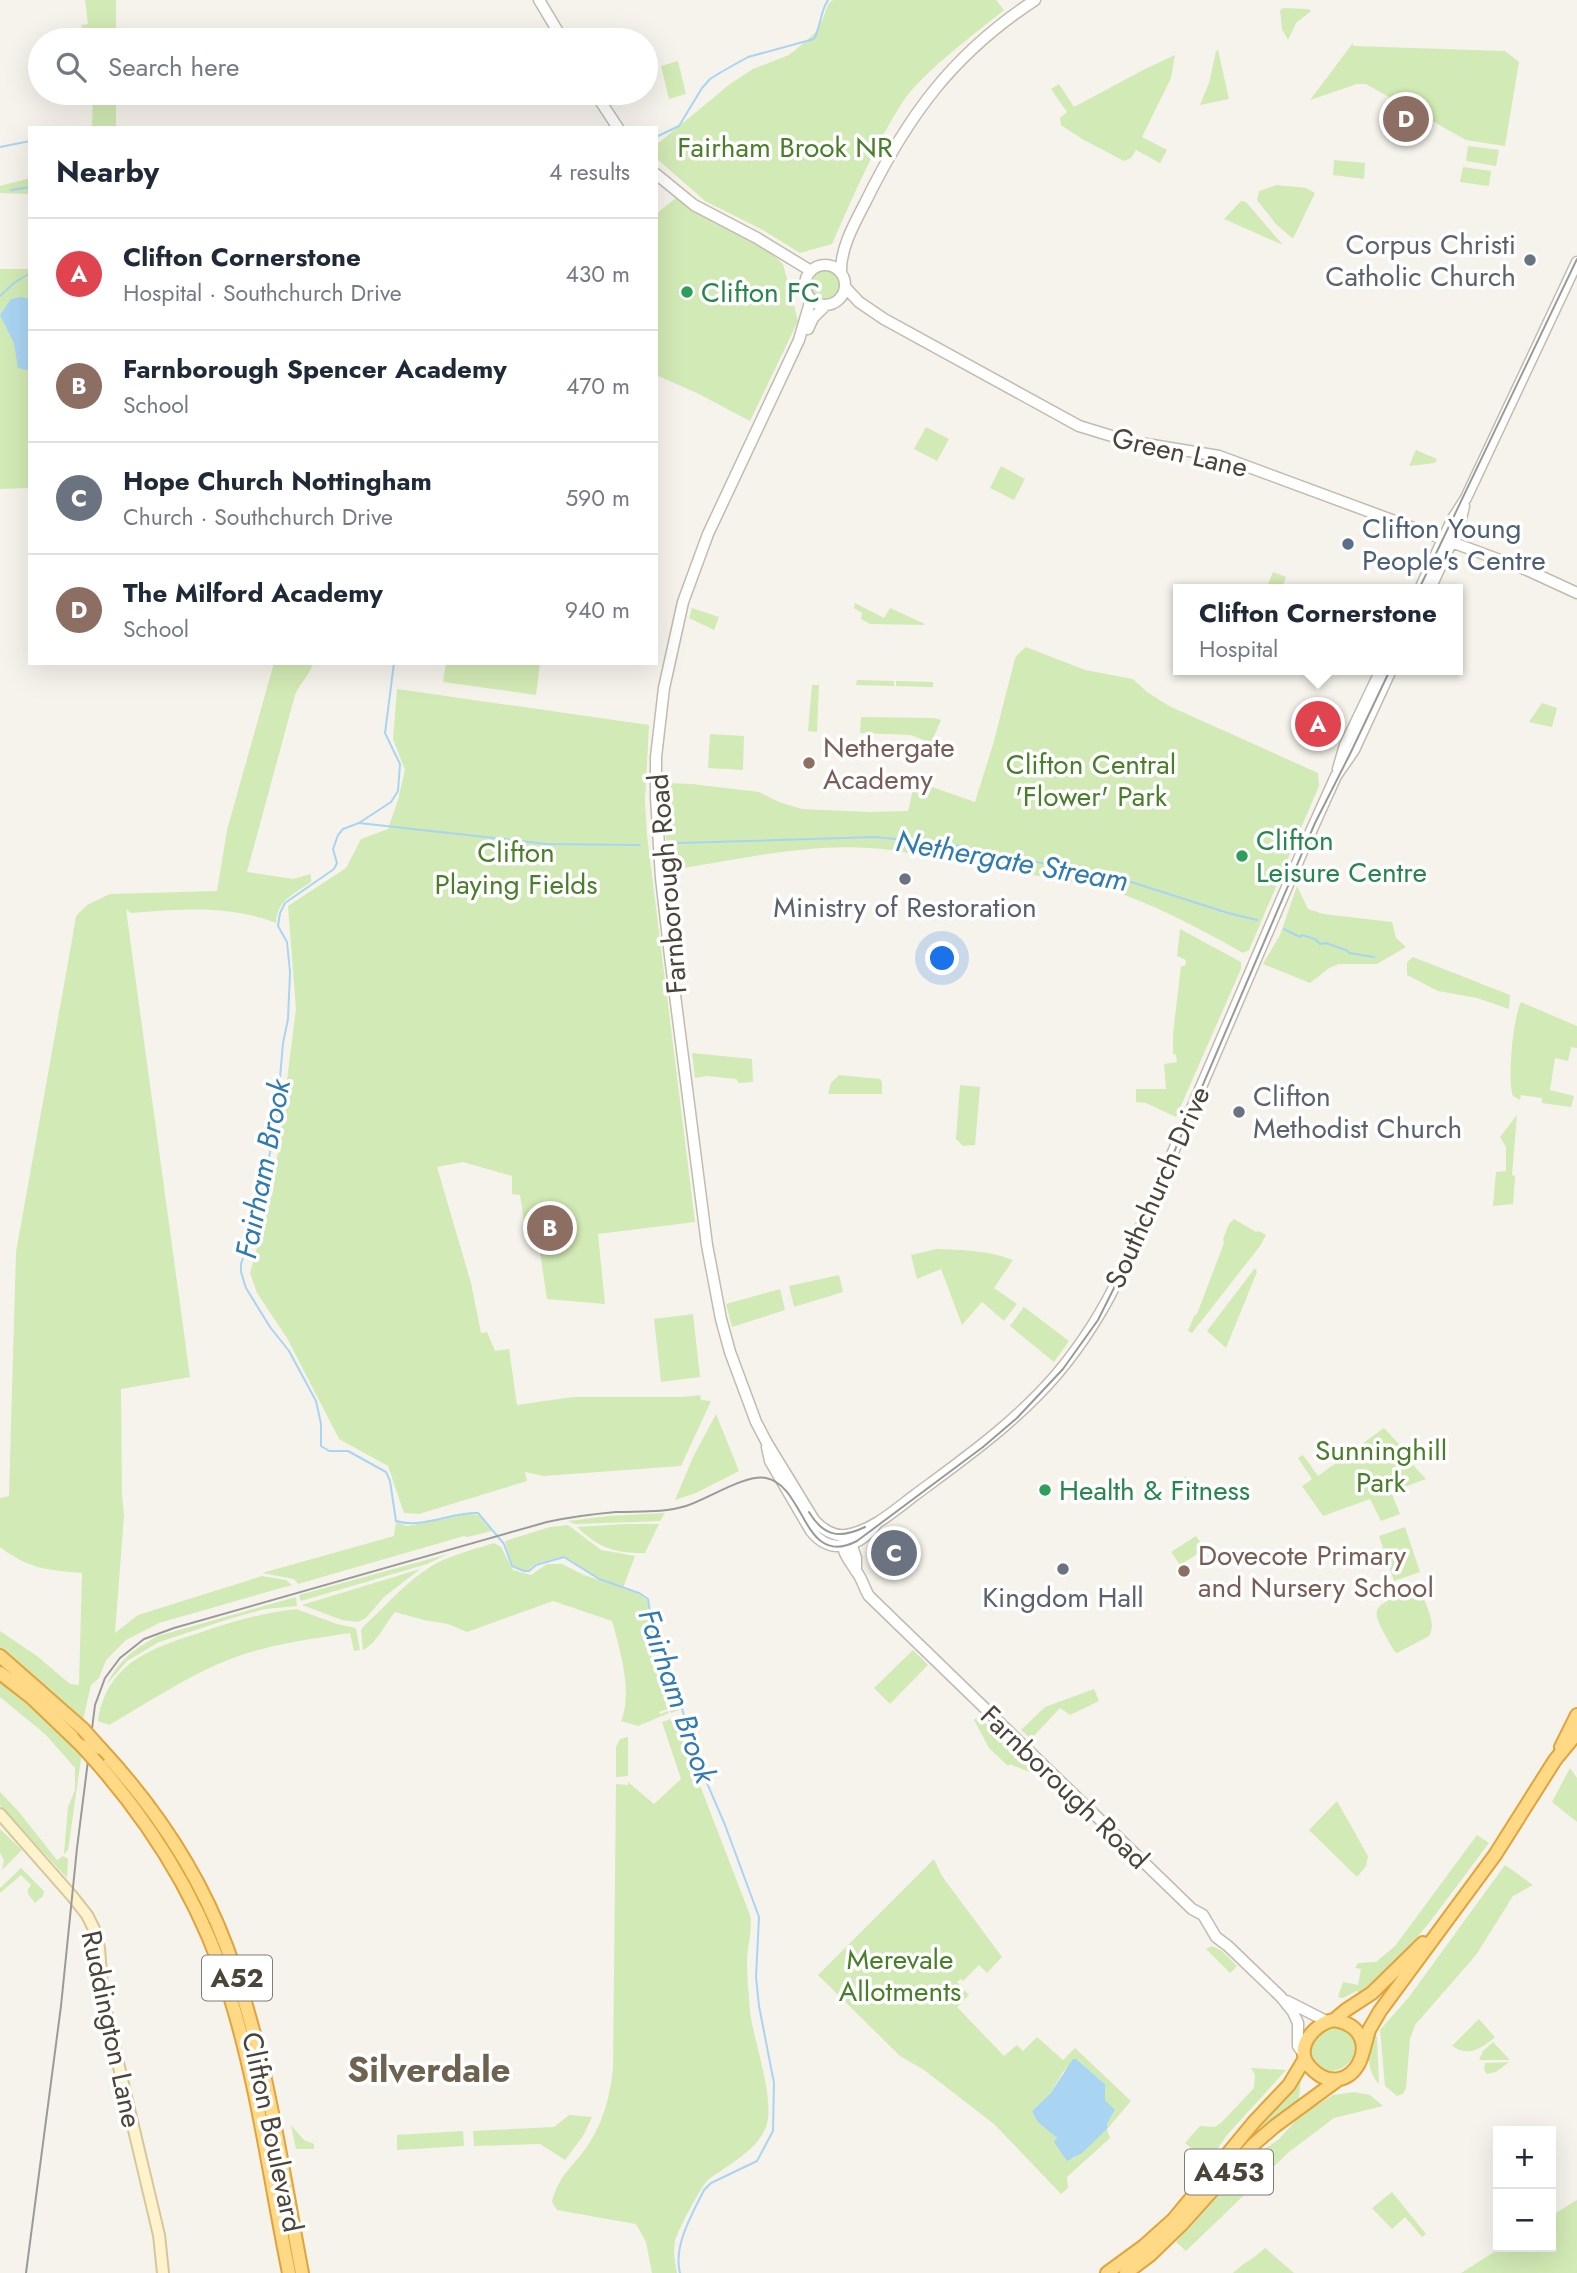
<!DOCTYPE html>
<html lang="en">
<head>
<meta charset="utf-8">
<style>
	:root { --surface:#fff; --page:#f2f2f3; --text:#1f2937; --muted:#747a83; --line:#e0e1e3; --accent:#0b8043 }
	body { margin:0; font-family:Jost,sans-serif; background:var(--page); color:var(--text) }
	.controls { position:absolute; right:21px; bottom:21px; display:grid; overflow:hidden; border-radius:0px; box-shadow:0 7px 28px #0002 }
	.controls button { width:63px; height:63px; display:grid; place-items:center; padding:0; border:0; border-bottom:2px solid var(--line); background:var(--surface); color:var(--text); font:35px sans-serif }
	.you { position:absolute; left:943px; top:959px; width:24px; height:24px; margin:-18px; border:5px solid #fff; border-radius:50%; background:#1a73e8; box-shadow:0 0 0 10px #1a73e833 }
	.badge { display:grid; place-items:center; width:46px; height:46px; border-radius:50%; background:var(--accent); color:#fff; font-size:23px; font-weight:700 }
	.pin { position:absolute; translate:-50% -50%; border:4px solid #fff; box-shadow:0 2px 7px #0006 }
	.popup { position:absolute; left:1173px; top:584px; width:290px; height:91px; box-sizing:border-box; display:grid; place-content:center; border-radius:0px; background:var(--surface); filter:drop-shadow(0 2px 5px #0005); font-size:23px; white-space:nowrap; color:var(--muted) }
	.popup b { font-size:26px; color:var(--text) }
	.popup::after { content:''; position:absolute; left:50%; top:100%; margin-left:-14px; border:14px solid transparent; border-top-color:var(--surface) }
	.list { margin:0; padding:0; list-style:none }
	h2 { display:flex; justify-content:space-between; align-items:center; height:91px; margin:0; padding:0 28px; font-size:30px }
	h2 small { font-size:23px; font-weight:400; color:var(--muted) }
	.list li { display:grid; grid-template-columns:46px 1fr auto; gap:21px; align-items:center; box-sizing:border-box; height:112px; padding:0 28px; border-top:2px solid var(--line) }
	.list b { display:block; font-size:26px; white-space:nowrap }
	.list p { margin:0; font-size:23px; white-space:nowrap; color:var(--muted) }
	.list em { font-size:23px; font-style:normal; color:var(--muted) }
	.icon { flex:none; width:38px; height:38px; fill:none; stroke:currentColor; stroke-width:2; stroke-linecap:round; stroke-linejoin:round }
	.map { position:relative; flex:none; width:1577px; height:2273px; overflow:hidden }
	.search { position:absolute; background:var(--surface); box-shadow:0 7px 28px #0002; left:28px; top:28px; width:630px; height:77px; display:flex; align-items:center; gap:18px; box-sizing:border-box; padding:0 24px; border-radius:38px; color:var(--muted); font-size:26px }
	.panel { position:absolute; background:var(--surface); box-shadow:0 7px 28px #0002; left:28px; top:126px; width:630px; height:539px; border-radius:0px }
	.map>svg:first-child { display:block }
</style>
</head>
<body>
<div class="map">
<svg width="1577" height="2273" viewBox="0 0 1577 2273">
	<rect width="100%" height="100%" fill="#f6f3ec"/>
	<path fill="#d2eab5" d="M85 0H116V40H91L90 37 87 38 81 25 88 24Z
		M833 0H996L1004 10C976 33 924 71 904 100 875 144 854 195 832 244L800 253 761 229 705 201 656 158V145L730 84 753 69 789 55 805 42 818 30 829 3Z
		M1283 8 1308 9 1311 11 1296 23 1288 40 1282 29 1280 10Z
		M1353 43V46L1505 51 1519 62 1505 146 1466 140 1366 84H1357L1310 100Z
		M1218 50 1229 99 1200 105 1209 83 1216 51Z
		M1175 55 1171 78 1142 137 1167 150 1160 163 1136 150 1131 158 1124 161 1082 139 1061 125 1060 118 1067 112 1051 89 1059 84 1074 107 1145 69Z
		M678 61 686 94 669 99 661 66Z
		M93 93H116V128H92Z
		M1468 146 1499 150 1496 166 1466 161Z
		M1334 160 1365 163 1364 179 1333 175Z
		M1463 167 1491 171 1489 186 1460 182Z
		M30 178V194L0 193V186Z
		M1277 185 1306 188 1315 193 1294 237 1292 238 1276 224 1257 200 1259 191Z
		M676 198 699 214 770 252 783 264 798 321 750 421 697 393 656 375V214Z
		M1241 201 1246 202 1283 245 1224 219Z
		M0 269H30V488L0 489Z
		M810 286a15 15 0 1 1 30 0a15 15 0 1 1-30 0Z
		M926 427 949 439 937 461 914 449Z
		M1416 450 1437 459 1435 463 1409 466Z
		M1001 466 1025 479 1014 500 990 488Z
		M1273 572 1286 577 1282 589H1266Z
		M855 603 884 618 890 608 925 624 924 625 870 624 861 619 862 613 854 608Z
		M692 608 719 617 714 630 689 618Z
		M1026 647 1085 670 1133 679 1147 692 1169 706 1318 773 1319 786 1249 950 1243 953C1197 927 1152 903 1102 887L891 850C818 840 744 859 671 870L666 839 664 783 692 784 759 792 779 802 802 809 869 812 908 811 915 781 975 802 994 741 1014 662 1016 656Z
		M274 663H313C309 677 301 681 295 695L247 872 293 879 311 874V882C294 894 277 900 276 923 230 905 180 909 131 913L126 909 190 1377 121 1389 122 1495 124 1516 115 1633 138 1615 262 1576 286 1580 292 1585 159 1623 126 1640 106 1660 99 1678 91 1685 83 1720 0 1651V1631L37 1656 70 1684 79 1685 82 1573C47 1570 29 1569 0 1547V1498L9 1496 16 1252 72 940 76 916 87 905 110 894 217 891 227 830Z
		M446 663H540L536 695 443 682Z
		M857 680 894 681V686L856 685Z
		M896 681 933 682V687L896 686Z
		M812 685H819L817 732 808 731Z
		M397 689 649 725 645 801 647 835 695 1222 598 1234 605 1304 547 1299 536 1226 524 1221 520 1195 512 1194V1176L463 1162 437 1167 471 1283 481 1333 487 1332 495 1351 509 1349 517 1405 573 1397H682L700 1395 701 1400 711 1401 681 1466 543 1476 525 1472 527 1481 419 1514 404 1513 388 1466 339 1439 287 1338 257 1293 250 1273 273 1190 296 1009 288 906 346 868 361 839 388 829 398 800 405 770 393 739Z
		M1542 703 1557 708 1552 727 1529 722Z
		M861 717 934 718 941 720 931 743 911 735 860 733Z
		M710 734 744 736 743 770 708 768Z
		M1297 886 1308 909 1323 914 1392 922 1396 938 1406 947 1377 964H1339L1329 968 1310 983 1263 964 1280 935Z
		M1180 929 1241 962V969L1176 1117 1146 1103 1136 1102V1089H1166L1164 1064 1177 1062 1176 1055 1173 1054V1034L1181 966H1185L1186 960 1177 956Z
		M1413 957 1510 995 1509 1009 1477 998 1438 991 1407 975V962Z
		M1521 1002 1577 1026V1048L1571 1047 1568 1061 1555 1058 1550 1090 1574 1096 1571 1107 1542 1103V1098L1521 1095 1520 1100 1513 1096C1507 1080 1513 1018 1521 1002Z
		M692 1053 752 1059 753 1082 739 1083 736 1079 707 1076 695 1078Z
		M839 1075 880 1079 882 1082V1094H828L831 1083Z
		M960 1085 980 1087 975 1145 963 1146 956 1139Z
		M1517 1115 1512 1175 1515 1176 1513 1204 1493 1206 1496 1172 1506 1171V1147L1500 1137Z
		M1234 1219 1256 1232 1259 1231 1266 1235 1260 1246 1192 1333 1188 1331 1194 1316 1197 1314 1224 1243 1223 1239 1229 1224Z
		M936 1249C963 1250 988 1250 1013 1260L994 1288 1017 1304 1004 1321 982 1302 962 1325 941 1269 917 1279 911 1255Z
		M1255 1268 1257 1272 1226 1348 1207 1331Z
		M839 1275 843 1292 794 1307 789 1286Z
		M780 1289 785 1310 732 1327 726 1304Z
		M1024 1307 1069 1341 1054 1362 1010 1326Z
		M693 1314 700 1377 661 1382 654 1319Z
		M716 1414 739 1471 696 1493 675 1500 694 1455Z
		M1384 1428 1414 1460 1411 1463 1426 1479 1391 1492 1400 1514 1381 1521 1370 1499 1323 1516 1302 1486 1312 1479 1298 1458 1303 1455 1318 1476Z
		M1186 1476 1200 1497 1191 1504 1177 1483Z
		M665 1513 660 1521 574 1524 568 1521 609 1516Z
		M469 1514 478 1515 492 1531 467 1537 464 1536 298 1584 294 1579 262 1573 394 1536 396 1522 407 1526Z
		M625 1524H659L645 1553C614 1553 599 1548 577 1527Z
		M568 1525 601 1550 635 1556 623 1588 599 1579 564 1556 535 1564 527 1571 512 1565 505 1541 550 1527Z
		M1405 1527 1420 1572 1394 1581 1379 1536Z
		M1196 1536 1205 1549 1180 1565 1171 1552Z
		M494 1543 501 1547 513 1570 531 1575 547 1564H562L584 1575 639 1594 647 1600 652 1633 682 1709 671 1713 668 1709 659 1712 660 1714 668 1711 669 1713 638 1726 621 1721C633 1693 620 1650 612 1621L553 1601 467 1632 448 1624 424 1620 395 1612C385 1624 377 1643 363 1650L361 1630 363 1627C387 1605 408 1579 437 1563 455 1554 475 1549 494 1543Z
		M448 1554 427 1564 301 1601 299 1595Z
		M420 1569 384 1597 366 1618 358 1622 342 1620 302 1605Z
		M1414 1590 1421 1592C1426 1605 1437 1624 1429 1636L1397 1653 1394 1651C1370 1608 1366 1608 1414 1590Z
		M296 1597 297 1606 265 1609 232 1618 159 1642 127 1661 107 1684C119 1660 135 1648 158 1636Z
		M296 1609 337 1624 356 1628 360 1650 354 1651 350 1633C310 1639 271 1644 233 1658 190 1674 149 1702 109 1725L98 1721C107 1662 152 1648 202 1632 233 1621 263 1613 296 1609Z
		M913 1650 928 1665 890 1704 874 1688Z
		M0 1680 82 1752 68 1850 64 1854 68 1807 75 1790V1768L45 1734 0 1697Z
		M1094 1689 1099 1701 1070 1715 1060 1708 1031 1739 1021 1730 1045 1707Z
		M978 1716 1018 1755 1020 1753 1040 1773 1038 1776 1010 1764 1008 1766 989 1748 974 1720Z
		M674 1718 750 1915C753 1931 747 1946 747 1963 747 1978 749 1995 750 2011 753 2040 776 2100 766 2127 756 2152 728 2164 708 2180 701 2186 677 2232 675 2241 673 2252 675 2263 677 2273H652L646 2242 636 2224 557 2210 552 2202C559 2173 575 2166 590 2142 604 2120 610 2095 613 2069L616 1784 628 1785V1782L654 1804 681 1779 662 1722Z
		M628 1737V1776L616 1777V1747L620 1739Z
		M1570 1768 1577 1778V1822L1552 1802Z
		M0 1792 19 1812 57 1860 63 1856 68 1859 67 1878 0 1805Z
		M1337 1801 1368 1856 1366 1866 1357 1877 1309 1830Z
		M0 1829 22 1850 2 1870 4 1860 0 1853Z
		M1477 1835 1489 1843C1449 1895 1413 1952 1361 1993L1356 1991 1343 1998 1338 1997 1343 1982 1358 1985 1361 1969 1355 1968 1358 1963 1376 1962 1395 1946Z
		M934 1859 942 1876 1002 1957 987 1973 979 1965 963 1981 961 1979 957 1982 969 1995 957 2007 1004 2056 1017 2045 1023 2051 1037 2037 1063 2060 1075 2048 1131 2101 1108 2128 1107 2124 1115 2111 1105 2100V2084L1076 2059 1063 2072 1050 2094 1032 2111 1037 2121 1050 2130 1073 2159 1107 2129 1110 2138 1067 2177 1068 2188 1061 2194 994 2124 924 2070 900 2056 818 1975Z
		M1505 1865 1533 1885 1513 1896 1476 1955 1415 2025 1410 2039 1406 2088 1403 2094 1397 2096 1385 2086 1380 2030 1409 1997Z
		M21 1868 44 1891 43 1896 35 1903 28 1894V1889L31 1885 21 1875 0 1893V1888Z
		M1212 1946 1222 1951 1237 1966 1230 1973 1206 1949Z
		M1479 2019 1495 2037C1482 2049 1468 2057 1452 2046Z
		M1333 2026C1337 2027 1344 2029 1348 2032 1374 2052 1330 2090 1313 2060 1306 2048 1321 2030 1333 2026Z
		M1373 2035 1377 2037 1379 2084C1366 2071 1368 2051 1373 2035Z
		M1493 2042 1509 2059V2060H1479L1483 2051Z
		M1509 2062 1496 2072 1487 2074 1484 2070 1485 2063Z
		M1251 2068 1286 2070 1227 2135 1208 2162 1185 2143 1200 2126 1215 2127 1222 2122 1254 2088 1255 2075Z
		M1301 2079 1299 2097 1300 2100 1126 2268 1115 2273 1241 2144Z
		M1354 2092 1370 2095 1383 2106 1334 2118 1289 2152 1186 2251 1176 2242 1249 2160 1279 2139 1300 2116 1333 2095Z
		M569 2115 592 2117 583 2136 565 2160 540 2144 474 2146 473 2131 554 2127Z
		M291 2125 304 2140 314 2144V2149H296Z
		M463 2131 464 2146 397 2150V2135Z
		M1392 2192 1426 2234 1422 2237 1405 2217 1392 2229 1372 2208Z
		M1577 2200V2273H1461L1502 2247H1551V2216Z
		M1265 2248 1294 2273H1233C1243 2263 1255 2258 1265 2248Z"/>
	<path fill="#a9d4f2" d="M21 297 30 299V371L18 368 14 343 0 315 11 299Z
		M1073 2059H1076L1105 2084V2100L1115 2110 1107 2124 1108 2128 1082 2153 1067 2161 1054 2142 1057 2138 1037 2121 1032 2111 1050 2094Z"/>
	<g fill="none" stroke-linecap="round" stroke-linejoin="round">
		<path stroke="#a9d4f2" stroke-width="2" d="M656 137 679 126 702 88 710 79 723 71 748 57 814 39C821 26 820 12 828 0
			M0 147 30 141
			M11 190 30 187
			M0 296 14 283 30 273
			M394 663 385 733 400 764 398 791 391 802 359 823 343 829 338 835 333 849 337 863 334 869 285 903 280 913 278 926 287 942 290 972 288 1019 283 1043 276 1124 256 1219 241 1264V1272L246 1288 270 1327 289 1351 316 1401 321 1424V1446L329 1451H348L386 1472 390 1481 396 1521C423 1529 451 1512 478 1513L504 1544 512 1566 524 1571H529L536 1565 564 1557 599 1579 639 1593 648 1599 653 1633 680 1702 698 1762 725 1825 759 1917 756 1977 759 2006 774 2083 773 2131 757 2161 711 2183 704 2190C692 2214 673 2246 680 2273
			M359 823 547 844 640 845
			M678 843 875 837 954 845 1128 881 1228 913 1257 920
			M1284 929 1300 937 1302 935 1315 939 1320 944 1326 943 1348 951 1349 953 1374 957"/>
		<g stroke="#c2bbae" stroke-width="13">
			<path id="tertiary" d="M539 0 563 40
				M595 93 618 128
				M656 174 694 205 757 238 811 271
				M805 285a20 20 0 1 1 40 0a20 20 0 1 1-40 0Z
				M841 273C840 249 854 224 865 203 908 115 953 54 1035 0
				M845 287 859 302 884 319 1079 426 1128 441 1219 456 1527 570 1577 593
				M811 299 799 340 708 534 683 602 664 688 656 757V797L661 878 670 956 707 1245 721 1319 730 1352 756 1422 767 1443 814 1520C822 1529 834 1537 846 1535 872 1531 895 1510 915 1495 965 1458 1016 1422 1057 1374 1083 1343 1105 1308 1122 1271L1308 838 1336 776 1354 750 1391 670
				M808 329 813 318 826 305
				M1420 589 1452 520 1466 498 1577 262
				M1430 589 1460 523 1464 506
				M1338 769 1345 745 1381 670
				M767 1447 770 1461 811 1531C832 1557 861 1546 877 1523
				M845 1535C839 1551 849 1559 856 1571 862 1578 864 1588 869 1596L1192 1909 1203 1915 1216 1937 1228 1946 1281 1997 1293 2012 1298 2023V2046L1303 2053
				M850 1540 856 1558V1570
				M1287 2001 1326 2021"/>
		</g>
		<g stroke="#d6c79b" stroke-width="14">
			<path id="secondary" d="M0 1814 72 1896 87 1915 95 1931 99 1948 103 1998 110 2029 159 2235 163 2273"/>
		</g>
		<g stroke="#e0a43c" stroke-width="16">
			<path id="trunk" d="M0 1656 83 1729
				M0 1673 32 1698 82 1746
				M1561 1747 1577 1715
				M100 1748C154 1806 199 1873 227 1948 266 2052 281 2164 302 2273
				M99 1765C158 1833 204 1910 230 1996 258 2086 270 2180 289 2273
				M1334 2020C1393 2030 1349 2110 1310 2067 1293 2049 1314 2023 1334 2020Z
				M1334 2020 1346 2010 1372 1993 1423 1943
				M1363 2052 1369 2030 1380 2011 1495 1855 1555 1760 1577 1733
				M1107 2273 1144 2246 1173 2220 1254 2122 1289 2085 1304 2060
				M1126 2273 1150 2255 1182 2224 1254 2144 1275 2126 1339 2079"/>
		</g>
		<use href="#tertiary" stroke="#fff" stroke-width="10"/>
		<use href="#secondary" stroke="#fff3cd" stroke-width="10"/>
		<use href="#trunk" stroke="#ffd985" stroke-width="12"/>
		<path stroke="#9a9a9a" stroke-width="2" d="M1419 589 1577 259
			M809 1512C824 1537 840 1539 865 1527
			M26 2273 61 2006 77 1848 95 1705 105 1678 120 1658 144 1639 174 1628 547 1522C570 1517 593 1514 616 1512 640 1511 663 1513 686 1506 708 1499 745 1474 766 1478 806 1486 803 1569 857 1541L983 1447 1017 1418 1063 1369 1098 1320 1127 1262 1315 823 1350 754 1390 670"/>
		<g stroke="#e0a43c" stroke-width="16" stroke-linecap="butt">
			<path id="trunk-bridge" d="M83 1729 100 1748
				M82 1746 99 1765"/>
		</g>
		<use href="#trunk-bridge" stroke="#ffd985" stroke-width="12"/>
	</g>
	<g fill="#6b7280" stroke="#fff" stroke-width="2.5">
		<circle cx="1530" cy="260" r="7"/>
		<circle cx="905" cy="879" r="7"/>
		<circle cx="1239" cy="1112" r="7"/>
		<circle cx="1063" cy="1569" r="7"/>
	</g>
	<g fill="#2e9e5b" stroke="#fff" stroke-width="2.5">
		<circle cx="687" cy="292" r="7"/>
		<circle cx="1242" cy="856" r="7"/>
		<circle cx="1045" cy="1490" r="7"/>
	</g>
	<circle fill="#5c6f8a" stroke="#fff" stroke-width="2.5" cx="1348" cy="544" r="7"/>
	<g fill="#8d6e63" stroke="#fff" stroke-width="2.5">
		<circle cx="809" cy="763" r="7"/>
		<circle cx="1184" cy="1571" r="7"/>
	</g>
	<g text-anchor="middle" stroke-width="7" stroke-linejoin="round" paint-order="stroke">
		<g fill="#fff" stroke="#817c74" stroke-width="2">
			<rect x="202" y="1955.5" width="70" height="45" rx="5"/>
			<rect x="1185" y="2149.5" width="88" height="45" rx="5"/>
		</g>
		<g font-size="26" font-weight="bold" fill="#4b4439">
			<text x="237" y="1987">A52</text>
			<text x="1229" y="2181">A453</text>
		</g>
		<g font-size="28" fill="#4a7f2a" stroke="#fff">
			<text x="785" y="157">Fairham Brook NR</text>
			<text x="1091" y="774">Clifton Central<tspan x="1091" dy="32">'Flower' Park</tspan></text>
			<text x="516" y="862">Clifton<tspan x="516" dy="32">Playing Fields</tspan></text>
			<text x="1381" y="1460">Sunninghill<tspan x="1381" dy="32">Park</tspan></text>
			<text x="900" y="1969">Merevale<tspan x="900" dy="32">Allotments</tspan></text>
		</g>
		<g font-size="28" fill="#5b616d" stroke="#fff">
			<text x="1516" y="254" text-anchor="end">Corpus Christi<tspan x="1516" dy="32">Catholic Church</tspan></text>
			<text x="905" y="917">Ministry of Restoration</text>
			<text x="1253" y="1106" text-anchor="start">Clifton<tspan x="1253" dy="32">Methodist Church</tspan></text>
			<text x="1063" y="1607">Kingdom Hall</text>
		</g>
		<g font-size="28" fill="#27864d" stroke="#fff" text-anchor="start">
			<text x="701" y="302">Clifton FC</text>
			<text x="1256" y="850">Clifton<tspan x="1256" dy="32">Leisure Centre</tspan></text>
			<text x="1059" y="1500">Health &amp; Fitness</text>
		</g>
		<g font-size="28" fill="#4b4439" stroke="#fff">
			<text transform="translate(1180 452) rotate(13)" y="10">Green Lane</text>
			<text transform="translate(667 884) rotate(-95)" y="10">Farnborough Road</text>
			<text transform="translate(1157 1187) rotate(-66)" y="10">Southchurch Drive</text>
			<text transform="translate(1065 1787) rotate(44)" y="10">Farnborough Road</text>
			<text transform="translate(112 2029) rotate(78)" y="10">Ruddington Lane</text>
			<text transform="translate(273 2132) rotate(78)" y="10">Clifton Boulevard</text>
		</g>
		<g font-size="28" fill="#4e5e75" stroke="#fff" text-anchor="start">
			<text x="1362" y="538">Clifton Young<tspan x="1362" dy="32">People's Centre</tspan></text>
		</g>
		<g font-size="28" fill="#785e54" stroke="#fff" text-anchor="start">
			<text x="823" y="757">Nethergate<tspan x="823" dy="32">Academy</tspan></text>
			<text x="1198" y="1565">Dovecote Primary<tspan x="1198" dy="32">and Nursery School</tspan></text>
		</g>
		<g font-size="30" font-style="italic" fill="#2e7ab2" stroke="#fff">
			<text transform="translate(1012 861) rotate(10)" y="10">Nethergate Stream</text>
			<text transform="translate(263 1169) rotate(-79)" y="10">Fairham Brook</text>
			<text transform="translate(677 1696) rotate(71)" y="10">Fairham Brook</text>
		</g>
		<g font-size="35" font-weight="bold" fill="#6e6250" stroke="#fff">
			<text x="429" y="2082">Silverdale</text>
		</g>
	</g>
</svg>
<div class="controls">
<button>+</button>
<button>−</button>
</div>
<div class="you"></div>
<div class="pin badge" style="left:1318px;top:724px;background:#e0444e">A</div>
<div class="popup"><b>Clifton Cornerstone</b>Hospital</div>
<div class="pin badge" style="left:550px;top:1228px;background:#8d6e63">B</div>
<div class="pin badge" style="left:894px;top:1553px;background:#6b7280">C</div>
<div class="pin badge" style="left:1406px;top:119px;background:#8d6e63">D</div>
<div class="search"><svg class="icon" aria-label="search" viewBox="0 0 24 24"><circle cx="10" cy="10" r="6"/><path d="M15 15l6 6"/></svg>Search here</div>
<section class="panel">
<h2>Nearby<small>4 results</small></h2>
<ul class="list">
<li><span class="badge" style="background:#e0444e">A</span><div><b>Clifton Cornerstone</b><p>Hospital · Southchurch Drive</p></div><em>430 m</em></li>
<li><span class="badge" style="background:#8d6e63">B</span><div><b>Farnborough Spencer Academy</b><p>School</p></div><em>470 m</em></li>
<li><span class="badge" style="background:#6b7280">C</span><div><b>Hope Church Nottingham</b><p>Church · Southchurch Drive</p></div><em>590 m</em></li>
<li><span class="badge" style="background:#8d6e63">D</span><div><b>The Milford Academy</b><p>School</p></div><em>940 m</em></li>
</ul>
</section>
</div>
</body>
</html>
